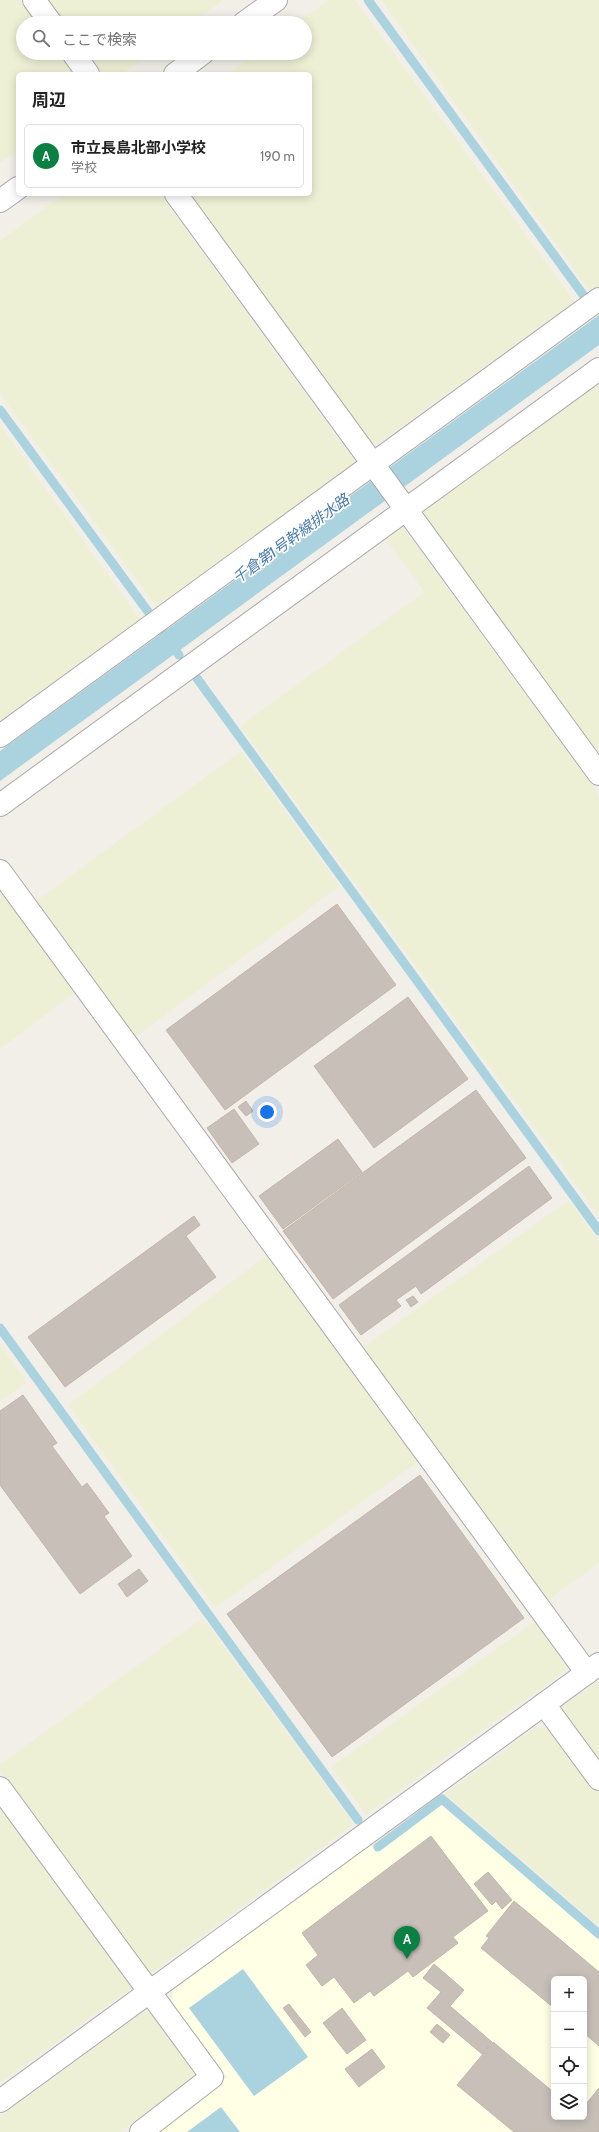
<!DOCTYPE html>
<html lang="ja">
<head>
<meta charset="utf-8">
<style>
	:root { --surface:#fff; --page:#f6f6f6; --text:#222; --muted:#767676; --line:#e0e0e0; --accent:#0b8043 }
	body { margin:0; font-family:Cabin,"Noto Sans JP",sans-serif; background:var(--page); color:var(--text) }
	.controls { position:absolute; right:12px; bottom:12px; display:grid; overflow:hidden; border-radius:6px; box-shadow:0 2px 10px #0003 }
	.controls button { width:36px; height:36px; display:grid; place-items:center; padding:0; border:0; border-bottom:1px solid var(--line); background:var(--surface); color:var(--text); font:20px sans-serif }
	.you { position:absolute; left:267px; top:1112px; width:14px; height:14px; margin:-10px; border:3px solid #fff; border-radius:50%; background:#1a73e8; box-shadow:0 0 0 6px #1a73e833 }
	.badge { display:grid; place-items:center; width:26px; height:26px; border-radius:50%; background:var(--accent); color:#fff; font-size:13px; font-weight:700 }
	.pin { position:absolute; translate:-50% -33px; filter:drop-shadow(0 1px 2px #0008) }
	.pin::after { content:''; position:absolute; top:21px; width:14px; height:12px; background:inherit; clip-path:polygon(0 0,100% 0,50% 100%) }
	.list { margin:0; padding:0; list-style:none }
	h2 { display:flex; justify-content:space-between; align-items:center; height:52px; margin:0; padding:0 16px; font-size:17px }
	h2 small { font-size:13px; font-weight:400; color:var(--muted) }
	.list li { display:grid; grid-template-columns:26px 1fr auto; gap:12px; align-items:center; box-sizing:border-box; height:64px; margin:0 8px 8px; padding:0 8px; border:1px solid var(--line); border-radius:6px }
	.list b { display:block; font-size:15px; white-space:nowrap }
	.list p { margin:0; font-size:13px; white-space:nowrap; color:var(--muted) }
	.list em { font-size:13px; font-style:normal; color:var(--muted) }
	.icon { flex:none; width:22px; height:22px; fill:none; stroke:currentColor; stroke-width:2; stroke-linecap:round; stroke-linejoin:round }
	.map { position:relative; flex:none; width:599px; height:2132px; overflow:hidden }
	.search { position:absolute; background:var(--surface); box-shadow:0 2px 10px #0003; left:16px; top:16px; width:296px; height:44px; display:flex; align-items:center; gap:10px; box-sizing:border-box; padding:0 14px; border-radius:22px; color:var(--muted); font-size:15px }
	.panel { position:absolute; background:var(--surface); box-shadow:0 2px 10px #0003; left:16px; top:72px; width:296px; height:124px; border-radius:6px }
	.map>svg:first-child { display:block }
</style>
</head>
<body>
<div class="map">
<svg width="599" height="2132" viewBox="0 0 599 2132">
	<rect width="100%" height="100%" fill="#f2efe9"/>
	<path fill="#ffffe5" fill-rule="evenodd" d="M442 1803 599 1940V2132H153L227 2077 171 2002 173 1990 370 1844 376 1852ZM554 1979H584V2117H554Z"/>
	<path fill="#eef0d5" d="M0 0H20L36 23H23V53H58L74 74H18V150L0 163Z
		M44 0H223L192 23H61Z
		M328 0H355L575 302 379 442 369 443 186 194H310V74H227L256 53H305V23H297Z
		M381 0H599V287L591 293Z
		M83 53H151L122 74H98Z
		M64 194H160L356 464 158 609 0 394V241Z
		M599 384V758L420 514Z
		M0 425 140 619 0 721Z
		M403 527 599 795V1216L240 726 424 592 383 535Z
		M241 751 340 886 135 1037 36 901Z
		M0 882 79 990 0 1049Z
		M569 1200 599 1241V1563L547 1601 362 1348Z
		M271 1252 422 1459 215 1608 68 1405Z
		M0 1344 27 1382 0 1402Z
		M203 1618 354 1824 149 1975 0 1771V1764Z
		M538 1619 569 1660V1668L366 1815 331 1767Z
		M599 1680V1762L560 1709Z
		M536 1727 552 1730 599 1793V1926L445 1794Z
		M0 1803 134 1986 0 2083Z
		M143 2012 157 2014 201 2073 121 2132H0V2117Z"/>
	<path fill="#aad3df" d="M599 315V345L0 781V751Z
		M243 1969 308 2057 254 2096 189 2008Z
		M221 2107 240 2132H187Z"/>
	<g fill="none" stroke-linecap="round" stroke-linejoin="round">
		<path stroke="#aad3df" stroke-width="9" d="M368 0 584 296
			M0 410 149 613
			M160 629 179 655
			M196 677 599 1231
			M0 1328 358 1820
			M378 1847 442 1799 599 1934"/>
	</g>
	<path fill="#c7bfb8" stroke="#c4b6ab" d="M337 904 396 985 225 1110 166 1030Z
		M408 997 468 1079 374 1148 314 1066Z
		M476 1090 526 1158 333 1299 283 1231Z
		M246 1101 253 1111 246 1116 238 1107Z
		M234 1109 259 1144 232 1163 207 1128Z
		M338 1139 362 1172 283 1229 259 1196Z
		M529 1166 552 1198 421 1294 416 1286 396 1300 401 1306 361 1335 339 1305Z
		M194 1216 200 1225 186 1236 216 1277 65 1387 28 1337Z
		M413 1296 418 1302 411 1307 406 1300Z
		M23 1395 57 1443 52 1446 82 1487 87 1483 109 1513 104 1516 132 1556 80 1594 0 1485V1411Z
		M420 1475 524 1618 332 1757 227 1614Z
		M139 1569 148 1581 127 1597 118 1584Z
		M431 1836 488 1911 453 1937 458 1943 413 1977 408 1971 374 1996 370 1991 354 2003 334 1977 322 1986 306 1965 318 1955 302 1933Z
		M488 1872 512 1900 502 1909 496 1901 492 1905 474 1884Z
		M514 1901 599 1972V2046L584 2033V1979H554V2008L481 1948 489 1938 486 1936Z
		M434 1964 464 1990 450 2006 492 2042 482 2054 427 2008 441 1992 423 1978Z
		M289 2004 311 2032 305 2037 283 2008Z
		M342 2008 366 2040 347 2054 323 2023Z
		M437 2024 450 2035 443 2043 430 2032Z
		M493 2042 551 2090 554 2086V2117H584V2103L586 2104 599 2088V2132H514L457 2085Z
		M372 2049 385 2067 359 2087 345 2069Z"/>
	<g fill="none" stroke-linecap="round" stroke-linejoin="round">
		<g stroke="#a9a9a9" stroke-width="24">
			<path id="minor" d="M34 0 51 23
				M244 23 276 0
				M73 53 88 74
				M175 74 203 53
				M176 194 599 774
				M0 201 18 188
				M0 736 599 299
				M0 805 599 369
				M0 871 587 1673
				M544 1704 599 1779
				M0 1788 212 2077 141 2132
				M0 2101 599 1664"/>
		</g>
		<use href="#minor" stroke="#fff" stroke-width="22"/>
	</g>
	<g text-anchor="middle" stroke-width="3.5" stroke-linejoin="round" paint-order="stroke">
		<g font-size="15" font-style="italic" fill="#4a7aab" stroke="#fff">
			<text transform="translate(291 539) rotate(-36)" y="5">千倉第1号幹線排水路</text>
		</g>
	</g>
</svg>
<div class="controls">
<button>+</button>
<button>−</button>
<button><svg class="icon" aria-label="locate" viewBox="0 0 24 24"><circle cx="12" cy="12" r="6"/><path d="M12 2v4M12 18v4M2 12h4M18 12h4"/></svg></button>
<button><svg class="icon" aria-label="layers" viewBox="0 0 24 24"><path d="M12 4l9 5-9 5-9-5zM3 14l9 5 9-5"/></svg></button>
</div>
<div class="you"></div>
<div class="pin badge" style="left:407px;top:1959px">A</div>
<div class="search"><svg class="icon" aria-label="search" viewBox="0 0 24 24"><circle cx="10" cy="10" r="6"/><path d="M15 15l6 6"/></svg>ここで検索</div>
<section class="panel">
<h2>周辺<small></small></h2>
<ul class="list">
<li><span class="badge">A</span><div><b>市立長島北部小学校</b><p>学校</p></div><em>190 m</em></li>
</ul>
</section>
</div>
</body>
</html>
